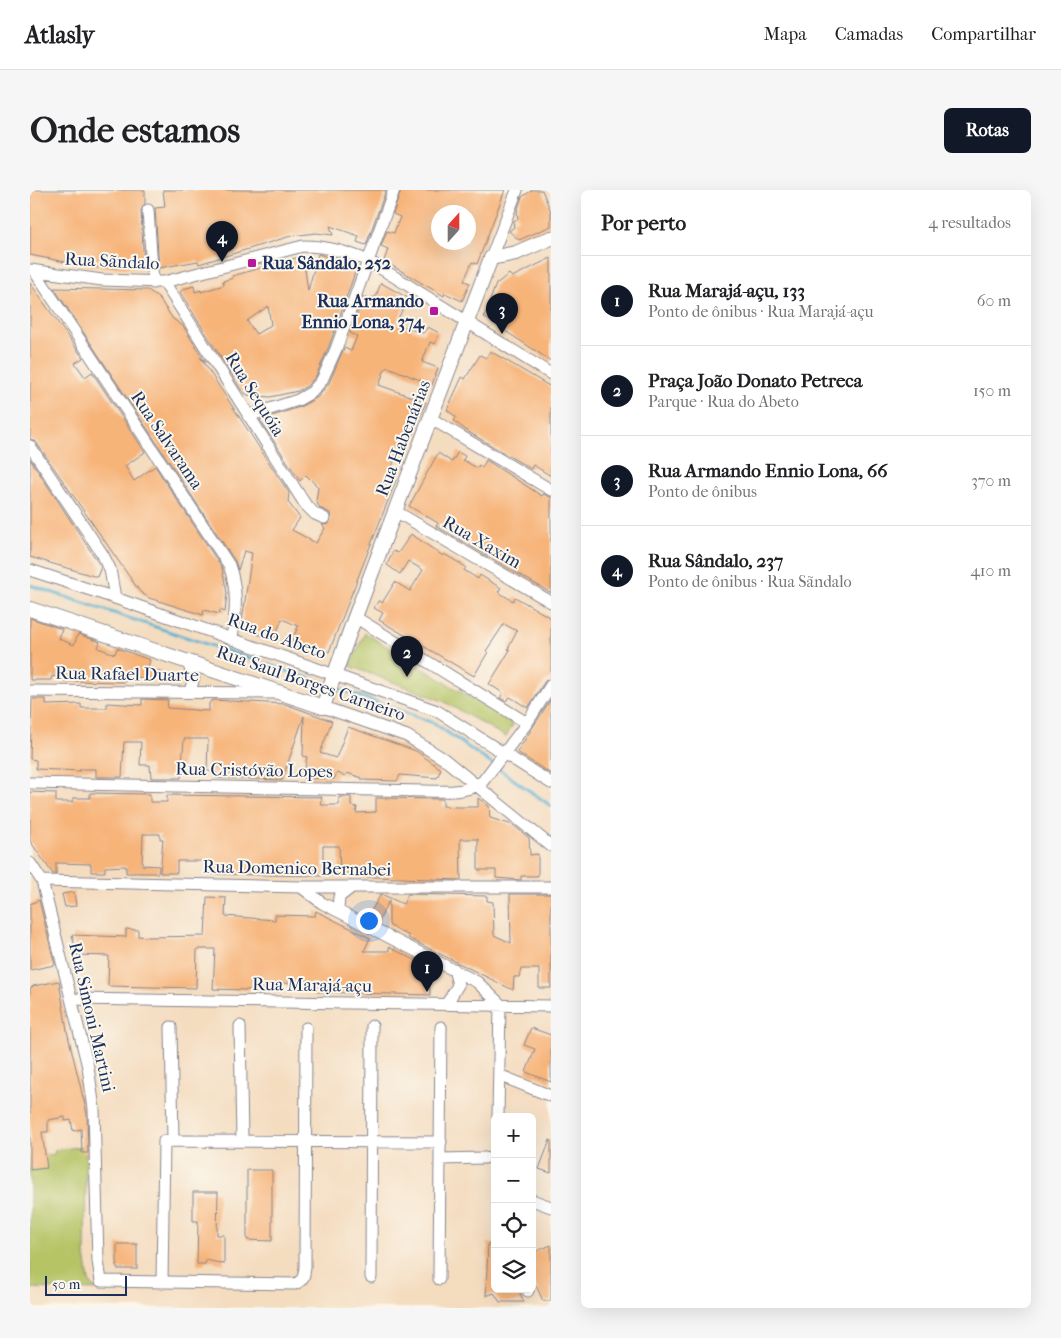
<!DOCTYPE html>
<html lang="pt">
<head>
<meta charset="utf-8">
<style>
	:root { --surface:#fff; --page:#f6f6f6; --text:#202124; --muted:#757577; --line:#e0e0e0; --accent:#111827 }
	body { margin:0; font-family:"IM FELL French Canon",serif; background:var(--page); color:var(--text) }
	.controls { position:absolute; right:15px; bottom:15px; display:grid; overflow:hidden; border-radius:8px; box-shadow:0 5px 20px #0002 }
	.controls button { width:45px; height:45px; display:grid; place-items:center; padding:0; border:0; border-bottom:1px solid var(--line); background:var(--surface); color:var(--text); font:25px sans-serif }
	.compass { position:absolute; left:401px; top:15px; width:45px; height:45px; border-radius:50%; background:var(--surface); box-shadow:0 5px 20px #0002; rotate:21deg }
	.scale { position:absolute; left:15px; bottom:12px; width:82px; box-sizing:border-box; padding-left:5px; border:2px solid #1b2f5e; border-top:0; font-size:14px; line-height:18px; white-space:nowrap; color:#1b2f5e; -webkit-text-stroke:4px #fbf7ec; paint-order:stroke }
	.you { position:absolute; left:338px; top:730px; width:18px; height:18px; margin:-12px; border:4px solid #fff; border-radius:50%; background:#1a73e8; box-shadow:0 0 0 8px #1a73e833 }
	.badge { display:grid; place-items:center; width:32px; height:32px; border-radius:50%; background:var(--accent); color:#fff; font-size:16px; font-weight:700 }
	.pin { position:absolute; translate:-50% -41px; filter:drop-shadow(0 1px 2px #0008) }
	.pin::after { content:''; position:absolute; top:26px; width:18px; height:15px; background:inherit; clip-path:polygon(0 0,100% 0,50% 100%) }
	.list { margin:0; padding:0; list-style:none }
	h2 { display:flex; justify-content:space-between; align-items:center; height:65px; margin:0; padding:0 20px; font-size:21px }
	h2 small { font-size:16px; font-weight:400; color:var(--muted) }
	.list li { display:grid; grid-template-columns:32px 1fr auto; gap:15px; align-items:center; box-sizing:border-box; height:90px; padding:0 20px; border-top:1px solid var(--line) }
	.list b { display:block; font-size:19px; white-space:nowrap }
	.list p { margin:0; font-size:16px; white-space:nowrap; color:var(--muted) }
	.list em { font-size:16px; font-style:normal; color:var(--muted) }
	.icon { flex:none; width:28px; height:28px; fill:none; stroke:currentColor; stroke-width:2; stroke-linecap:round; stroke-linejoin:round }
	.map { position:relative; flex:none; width:521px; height:1118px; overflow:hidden; border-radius:8px }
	header { display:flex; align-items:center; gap:30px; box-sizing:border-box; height:70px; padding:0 25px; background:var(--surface); border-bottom:1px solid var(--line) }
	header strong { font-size:24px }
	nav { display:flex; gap:28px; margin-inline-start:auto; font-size:18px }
	.intro { display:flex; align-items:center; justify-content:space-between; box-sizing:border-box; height:120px; padding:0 30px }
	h1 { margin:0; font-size:35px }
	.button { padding:12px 22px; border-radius:8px; background:var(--accent); color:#fff; font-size:18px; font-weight:700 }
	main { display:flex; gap:30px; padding:0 30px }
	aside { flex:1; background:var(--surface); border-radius:8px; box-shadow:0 5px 20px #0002 }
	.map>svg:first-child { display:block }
</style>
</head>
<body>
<header>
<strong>Atlasly</strong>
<nav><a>Mapa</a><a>Camadas</a><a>Compartilhar</a></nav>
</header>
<div class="intro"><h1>Onde estamos</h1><a class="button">Rotas</a></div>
<main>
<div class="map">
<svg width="521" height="1118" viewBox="0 0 521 1118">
	<rect width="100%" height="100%" fill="#fbf7ec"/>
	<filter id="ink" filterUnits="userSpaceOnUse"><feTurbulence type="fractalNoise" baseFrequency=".02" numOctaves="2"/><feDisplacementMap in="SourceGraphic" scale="10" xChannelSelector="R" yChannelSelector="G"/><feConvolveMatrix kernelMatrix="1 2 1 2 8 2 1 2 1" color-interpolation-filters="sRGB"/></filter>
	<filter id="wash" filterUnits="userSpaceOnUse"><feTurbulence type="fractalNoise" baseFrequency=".0096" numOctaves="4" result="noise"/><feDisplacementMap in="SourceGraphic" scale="20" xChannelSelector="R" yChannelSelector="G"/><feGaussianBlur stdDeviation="1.12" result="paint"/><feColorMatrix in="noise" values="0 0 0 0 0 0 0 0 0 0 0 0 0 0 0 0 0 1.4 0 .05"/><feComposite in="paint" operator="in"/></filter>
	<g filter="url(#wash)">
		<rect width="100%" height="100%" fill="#f4dcbf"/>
		<path fill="#b6c466" stroke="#687a62" d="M335 443 483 534 476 547 413 511 320 476Z
			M56 956 55 1065 59 1091 66 1100 0 1098V967L25 964V960Z"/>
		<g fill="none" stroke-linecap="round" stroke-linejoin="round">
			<path stroke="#55b2d3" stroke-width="3" d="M0 395 296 494
				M304 497 404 533 521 616"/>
		</g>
		<g id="blocks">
			<path fill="#f7b479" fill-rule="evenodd" d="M0 0H115V13L111 21 114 78 61 77 0 65Z
				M133 0H356L336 55 327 52 329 46 300 36 303 45 286 43 261 46 169 74 168 71 129 78 125 18 135 17Z
				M371 0H475L447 74 442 72 434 91 440 93 432 111 415 103 414 106 354 71 358 59 351 56 357 41 364 43 370 27 363 24ZM408 22H438V52H408Z
				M502 0H512L521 22V36L489 50 479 41 484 37 483 31 488 29 487 21 492 7Z
				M288 64 325 75 326 80 299 156 286 186 277 196 268 201 240 207 218 205 212 201 150 102 153 99 164 96 165 102 171 100V102L194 95 193 91 203 88 202 86 273 66 278 101ZM238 116 241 135 226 144 217 131Z
				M521 68V171L454 127 466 94 479 84 482 87Z
				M0 93 53 168 45 173 55 187 62 182 115 262 95 276 104 291 125 276 192 378 197 403 195 422 190 420 189 424 174 420 173 425 119 408 110 402 6 252 0 249Z
				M351 93 378 108 366 133 388 142 393 143 398 137 409 143 405 154 400 152 392 172 408 178 402 195 358 177 355 179 349 195 396 212 383 244 377 241 363 274 359 287 366 290 299 462 291 459 288 465 265 457 266 454 262 452 268 436 252 429 244 450 211 438 222 363 214 361 208 380 205 371 24 98 118 100 128 107 143 129 153 136 176 173 170 167 259 303 258 312 270 328 262 340 286 353 295 338 292 335 299 334 301 328 300 323 290 318 286 311 288 297 276 285 270 291 230 230 270 217 288 207 299 193 314 158 321 161 327 146 320 143 333 107 341 110 342 107 345 108Z
				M460 161 521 197V286L503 275 501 279 437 241 424 231 426 227 417 220 432 187 435 189 450 165 456 168Z
				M428 262 435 266 433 270 447 278 449 275 452 278 456 270 512 306 513 304 521 307V403L406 336 408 333 379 316 408 263 422 272Z
				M0 269 66 369 71 377 67 387 0 367Z
				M381 344 413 366 414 364 436 377 434 380 448 389 450 385 471 398 468 402 483 411 485 407 521 428V488L515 491 498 518 480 507 476 511 470 508 473 503 459 494 480 460 478 459 487 441 474 434 456 461 458 462 444 486 349 430 353 423 344 418 349 410 352 413 365 392 380 401 393 380 378 371 370 384 357 375 363 361 368 363Z
				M0 428 32 439 29 449 44 455 48 444 70 452 68 458 85 464 87 458 120 470 118 477 133 483 130 491 116 487 115 490 108 487 107 489 97 485 95 492 36 491 22 486 21 490H0Z
				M2 509H16V515L51 514V518H77V513L112 515V509L138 510 137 518 179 521V513L183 510 255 514 302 531 290 563 306 568 318 537 386 561 411 579 407 588 370 585 367 591 332 590V588L317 583 315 586 307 583 304 589 273 588 277 567 273 566 274 526 252 590 186 588V582L177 581 178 549H154L151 588H121L120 575H110L111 552H94L92 587H66V579H50V581L6 579V570L0 569Z
				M521 509V584L487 562Z
				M0 602 26 603V612H43V608H60V603L120 604V612H137V605L292 607 290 615H309V607H321V616L327 617 326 623 346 622V608L413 609V616L426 617H448V608L459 616 460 628 483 635 499 648 500 665 508 664V686H491V690L466 688V680H448V649H430L431 690 310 686 309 656H293V686L182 684V671H147V683H130L133 649H130V644H113L112 675 129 676 128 683H96V676L75 677V682H61V674L26 673V684H23L0 651Z
				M44 702 46 716 35 717 32 704Z
				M351 704 373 714 378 704 457 706V711L463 712 464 745 481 753 480 704H521V798H509V779H491L489 787H484L483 800 378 748 379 746 359 735V710L348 733 338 726Z
				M177 707 196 708 195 726 245 730V725L285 726 286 721 340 748 334 761H359V757L391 773V778L399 783 400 805 287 802V794L249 793V801L183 799 185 759H167L166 798 78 796 79 766 47 765 42 745 96 747V739L108 740V746L118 747 175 746Z
				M9 710 25 775 0 780V714Z
				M29 791 37 841 57 924 58 963H52L51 939 43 941 41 930 35 931V927L18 930V942H12L17 978 0 980V799L3 796Z
				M501 838 521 845V892L496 882 505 859 494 855Z
				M520 950H521V983L509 979Z
				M217 980H242V1051L217 1050Z
				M163 1002H188L187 1045H194V1074L176 1070 175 1074H167L168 1031H163Z
				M458 1053 465 1054V1099H488L494 1112H470L464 1103 456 1106Z
				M87 1054H107V1079H87Z
				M521 1055V1111H513L502 1087V1063Z"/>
		</g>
	</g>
	<g filter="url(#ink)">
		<use href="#blocks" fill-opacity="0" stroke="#88868e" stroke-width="1"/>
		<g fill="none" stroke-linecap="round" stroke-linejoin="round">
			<g stroke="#88868e" stroke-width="13">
				<path id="minor" d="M118 20 123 93
					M461 68 487 0
					M0 80 72 90 134 92 273 56C298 56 316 62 339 71L521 184
					M5 82 199 375C208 400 206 422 202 448
					M134 92 275 314 285 324 294 328
					M218 226 268 210 282 202 292 190 306 159 364 0
					M400 228 521 300
					M0 256 73 365 80 379 85 408
					M365 321 521 412
					M0 380 85 408 407 521 521 593
					M325 427 497 533
					M157 471 164 487 160 502
					M0 501 244 503
					M293 517 377 546 414 569 521 656
					M0 593 394 601C413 601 438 604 453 591L497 533 521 495
					M0 673 12 691 58 877 64 919 68 1071 71 1091 265 1094C274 1090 274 1086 275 1077L276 838
					M12 691 271 697H521
					M271 697 292 713 447 792 470 814 468 927
					M308 720 309 707 322 697
					M42 809 521 816
					M416 815 428 795 424 779
					M210 836 212 951
					M141 837 143 951
					M469 885 521 906
					M410 969 455 968
					M502 1010 521 1017
					M341 1087 342 836
					M409 1089 411 837
					M132 1093 134 951 411 952
					M498 1099V1101"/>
			</g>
			<g stroke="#88868e" stroke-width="16">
				<path id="tertiary" d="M0 419 293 517 325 427 461 68 486 63 521 48"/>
			</g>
			<use href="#minor" stroke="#fff" stroke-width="11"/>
			<use href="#tertiary" stroke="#fff" stroke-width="14"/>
		</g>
	</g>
	<g fill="#b5179e" stroke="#fbf7ec" stroke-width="2">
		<rect x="217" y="68" width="10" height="10" rx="2.5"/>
		<rect x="399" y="116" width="10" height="10" rx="2.5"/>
	</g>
	<g text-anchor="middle" stroke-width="4" stroke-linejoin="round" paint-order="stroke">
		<g font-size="18" fill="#1b2f5e" stroke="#fbf7ec">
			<text transform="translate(82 71) rotate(3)" y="6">Rua Sãndalo</text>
			<text transform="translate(225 204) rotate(58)" y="6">Rua Sequóia</text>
			<text transform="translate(373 248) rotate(-69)" y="6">Rua Habenárias</text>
			<text transform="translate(137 250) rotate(56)" y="6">Rua Salvarama</text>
			<text transform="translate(452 352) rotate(30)" y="6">Rua Xaxim</text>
			<text transform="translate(247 446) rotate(20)" y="6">Rua do Abeto</text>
			<text transform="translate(97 484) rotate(1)" y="6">Rua Rafael Duarte</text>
			<text transform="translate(281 493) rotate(19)" y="6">Rua Saul Borges Carneiro</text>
			<text transform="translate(224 580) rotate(1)" y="6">Rua Cristóvão Lopes</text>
			<text transform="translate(267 678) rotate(1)" y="6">Rua Domenico Bernabei</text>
			<text transform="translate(282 795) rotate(1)" y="6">Rua Marajá-açu</text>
			<text transform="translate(62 827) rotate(77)" y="6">Rua Simoni Martini</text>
		</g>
		<g font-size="18" font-weight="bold" fill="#1b2f5e" stroke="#fbf7ec" text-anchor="start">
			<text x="232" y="79">Rua Sândalo, 252</text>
			<text x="394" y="117" text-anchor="end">Rua Armando<tspan x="394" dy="21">Ennio Lona, 374</tspan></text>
		</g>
	</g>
</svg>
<div class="controls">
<button>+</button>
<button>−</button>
<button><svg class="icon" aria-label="locate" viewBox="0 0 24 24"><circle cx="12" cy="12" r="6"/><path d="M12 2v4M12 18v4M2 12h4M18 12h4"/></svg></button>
<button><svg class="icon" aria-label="layers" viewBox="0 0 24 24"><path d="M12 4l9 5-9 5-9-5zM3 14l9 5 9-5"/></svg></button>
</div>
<svg class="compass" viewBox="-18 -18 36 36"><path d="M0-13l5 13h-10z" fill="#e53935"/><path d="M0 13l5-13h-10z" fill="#757577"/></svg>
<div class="scale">50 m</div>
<div class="you"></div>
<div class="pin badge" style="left:397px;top:802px">1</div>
<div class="pin badge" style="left:377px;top:487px">2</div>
<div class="pin badge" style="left:472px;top:144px">3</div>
<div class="pin badge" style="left:192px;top:72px">4</div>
</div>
<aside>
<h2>Por perto<small>4 resultados</small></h2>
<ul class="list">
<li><span class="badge">1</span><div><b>Rua Marajá-açu, 133</b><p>Ponto de ônibus · Rua Marajá-açu</p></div><em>60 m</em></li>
<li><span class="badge">2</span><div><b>Praça João Donato Petreca</b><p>Parque · Rua do Abeto</p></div><em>150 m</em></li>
<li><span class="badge">3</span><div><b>Rua Armando Ennio Lona, 66</b><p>Ponto de ônibus</p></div><em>370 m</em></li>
<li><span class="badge">4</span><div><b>Rua Sândalo, 237</b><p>Ponto de ônibus · Rua Sãndalo</p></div><em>410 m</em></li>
</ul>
</aside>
</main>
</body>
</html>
